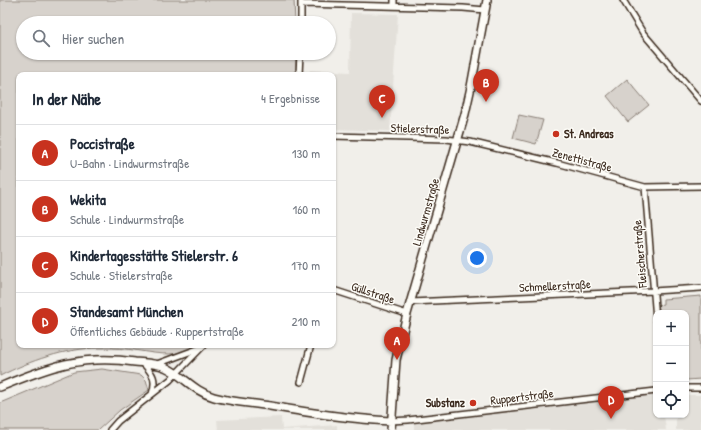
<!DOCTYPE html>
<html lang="de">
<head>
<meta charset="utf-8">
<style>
	:root { --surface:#fff; --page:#f2f2f3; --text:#1f2937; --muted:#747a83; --line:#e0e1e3; --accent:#c8321e }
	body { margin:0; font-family:"Patrick Hand",sans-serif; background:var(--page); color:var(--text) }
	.controls { position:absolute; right:12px; bottom:12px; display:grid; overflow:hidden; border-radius:8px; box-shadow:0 1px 3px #0004 }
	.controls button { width:36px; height:36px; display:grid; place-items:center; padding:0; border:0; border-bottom:1px solid var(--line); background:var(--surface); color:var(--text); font:20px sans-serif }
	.you { position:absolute; left:477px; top:258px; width:14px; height:14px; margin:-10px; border:3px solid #fff; border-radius:50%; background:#1a73e8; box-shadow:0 0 0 6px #1a73e833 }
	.badge { display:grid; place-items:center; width:26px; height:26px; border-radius:50%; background:var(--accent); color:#fff; font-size:13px; font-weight:700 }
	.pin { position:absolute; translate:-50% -33px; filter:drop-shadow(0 1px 2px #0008) }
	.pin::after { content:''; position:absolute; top:21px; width:14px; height:12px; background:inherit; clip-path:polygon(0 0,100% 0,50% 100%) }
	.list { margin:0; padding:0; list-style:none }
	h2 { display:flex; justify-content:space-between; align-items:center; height:52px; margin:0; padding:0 16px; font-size:17px }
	h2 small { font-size:13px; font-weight:400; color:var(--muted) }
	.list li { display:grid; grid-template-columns:26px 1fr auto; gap:12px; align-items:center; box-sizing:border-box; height:56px; padding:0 16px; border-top:1px solid var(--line) }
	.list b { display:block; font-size:15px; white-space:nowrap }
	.list p { margin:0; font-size:13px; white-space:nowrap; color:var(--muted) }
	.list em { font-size:13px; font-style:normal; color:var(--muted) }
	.icon { flex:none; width:22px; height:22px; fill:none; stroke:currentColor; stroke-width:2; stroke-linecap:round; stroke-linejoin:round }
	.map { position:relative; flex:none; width:701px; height:430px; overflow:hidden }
	.search { position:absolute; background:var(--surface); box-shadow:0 1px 3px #0004; left:16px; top:16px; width:320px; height:44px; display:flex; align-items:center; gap:10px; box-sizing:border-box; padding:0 14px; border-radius:22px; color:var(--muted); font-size:15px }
	.panel { position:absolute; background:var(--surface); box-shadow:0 1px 3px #0004; left:16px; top:72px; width:320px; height:276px; border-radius:8px }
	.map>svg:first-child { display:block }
</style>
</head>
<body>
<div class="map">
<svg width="701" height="430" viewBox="0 0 701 430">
	<rect width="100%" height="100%" fill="#f1efea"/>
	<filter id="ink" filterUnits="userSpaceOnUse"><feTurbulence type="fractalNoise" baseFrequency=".025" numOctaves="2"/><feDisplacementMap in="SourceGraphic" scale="8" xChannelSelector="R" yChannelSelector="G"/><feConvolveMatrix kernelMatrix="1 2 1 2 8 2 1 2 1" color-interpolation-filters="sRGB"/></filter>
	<g filter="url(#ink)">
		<path fill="#e3e0da" d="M351 13 398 14 390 131 333 129V75H309L310 70 350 72Z
			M656 393V415H664L666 430H414V419Z
			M686 395H701V430H676V415H686Z
			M281 417 282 429 337 425V430H218L217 420Z"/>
		<path fill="#d7d2cc" stroke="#897e75" d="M0 0H294L295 23H23V53H296V75H19V345H196C192 347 188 351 183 352 165 357 145 351 126 349 117 348 108 348 99 348 66 348 29 361 0 376Z
			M627 79 649 105 628 122 607 96Z
			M519 115 543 120 536 144 513 138Z
			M701 296V379L686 380V313H660L658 305 663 304V299Z
			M102 369 141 375 146 380 149 390 120 410 98 430H0V403L74 372Z"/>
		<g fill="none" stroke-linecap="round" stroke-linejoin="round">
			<g stroke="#3b2a1e" stroke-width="8">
				<path id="minor" d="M301 0V23
					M623 0 643 33 701 101
					M302 4 463 8 485 10
					M394 6V0
					M299 75 300 53
					M333 136 446 139 470 142 557 163 645 187 701 186
					M645 187 656 319
					M333 290 407 314
					M411 302 653 291 701 288
					M143 363C153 374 157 379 152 394
					M157 364 200 348
					M301 382 311 345
					M686 388H701
					M391 421 408 420 656 391
					M110 430 118 421 170 380 204 345"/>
			</g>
			<g stroke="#3b2a1e" stroke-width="10">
				<path id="secondary" d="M0 387C48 367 82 354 135 362 145 363 155 363 165 367 183 375 193 391 214 397 232 402 252 403 270 406 310 413 351 419 391 421
					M391 430 396 360 407 314 465 114 471 87 487 0"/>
			</g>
			<use href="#minor" stroke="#fdfcf7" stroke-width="5"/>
			<use href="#secondary" stroke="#fdfcf7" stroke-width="7"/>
		</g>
	</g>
	<g fill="#c8321e" stroke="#fdfcf7" stroke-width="1.5">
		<circle cx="556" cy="134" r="4"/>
		<circle cx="473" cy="403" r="4"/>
	</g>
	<g text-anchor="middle" stroke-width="3" stroke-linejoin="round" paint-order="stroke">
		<g font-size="12" fill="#3b2a1e" stroke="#fdfcf7">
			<text transform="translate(420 129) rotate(2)" y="4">Stielerstraße</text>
			<text transform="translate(582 160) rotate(15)" y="4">Zenettistraße</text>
			<text transform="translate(426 212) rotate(-74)" y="4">Lindwurmstraße</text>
			<text transform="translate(640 254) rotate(-95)" y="4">Fleischerstraße</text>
			<text transform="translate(555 286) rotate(-3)" y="4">Schmellerstraße</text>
			<text transform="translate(373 293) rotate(18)" y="4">Güllstraße</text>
			<text transform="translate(522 397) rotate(-7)" y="4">Ruppertstraße</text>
		</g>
		<g font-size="12" font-weight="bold" fill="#3b2a1e" stroke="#fdfcf7" text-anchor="start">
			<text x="564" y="138">St. Andreas</text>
			<text x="465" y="407" text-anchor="end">Substanz</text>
		</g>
	</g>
</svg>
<div class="controls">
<button>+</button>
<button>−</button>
<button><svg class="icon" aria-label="locate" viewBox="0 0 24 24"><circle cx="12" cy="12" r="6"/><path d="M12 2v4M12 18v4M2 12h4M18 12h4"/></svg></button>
</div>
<div class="you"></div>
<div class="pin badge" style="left:397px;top:360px">A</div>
<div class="pin badge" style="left:486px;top:102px">B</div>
<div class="pin badge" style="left:382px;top:118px">C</div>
<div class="pin badge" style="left:611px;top:419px">D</div>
<div class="search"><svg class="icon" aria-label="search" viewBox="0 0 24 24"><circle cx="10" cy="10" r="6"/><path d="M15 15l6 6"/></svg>Hier suchen</div>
<section class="panel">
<h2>In der Nähe<small>4 Ergebnisse</small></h2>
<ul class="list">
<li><span class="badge">A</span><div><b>Poccistraße</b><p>U-Bahn · Lindwurmstraße</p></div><em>130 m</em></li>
<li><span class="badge">B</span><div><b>Wekita</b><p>Schule · Lindwurmstraße</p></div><em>160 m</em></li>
<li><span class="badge">C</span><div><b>Kindertagesstätte Stielerstr. 6</b><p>Schule · Stielerstraße</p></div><em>170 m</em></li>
<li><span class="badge">D</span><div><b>Standesamt München</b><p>Öffentliches Gebäude · Ruppertstraße</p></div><em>210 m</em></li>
</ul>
</section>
</div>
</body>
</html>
